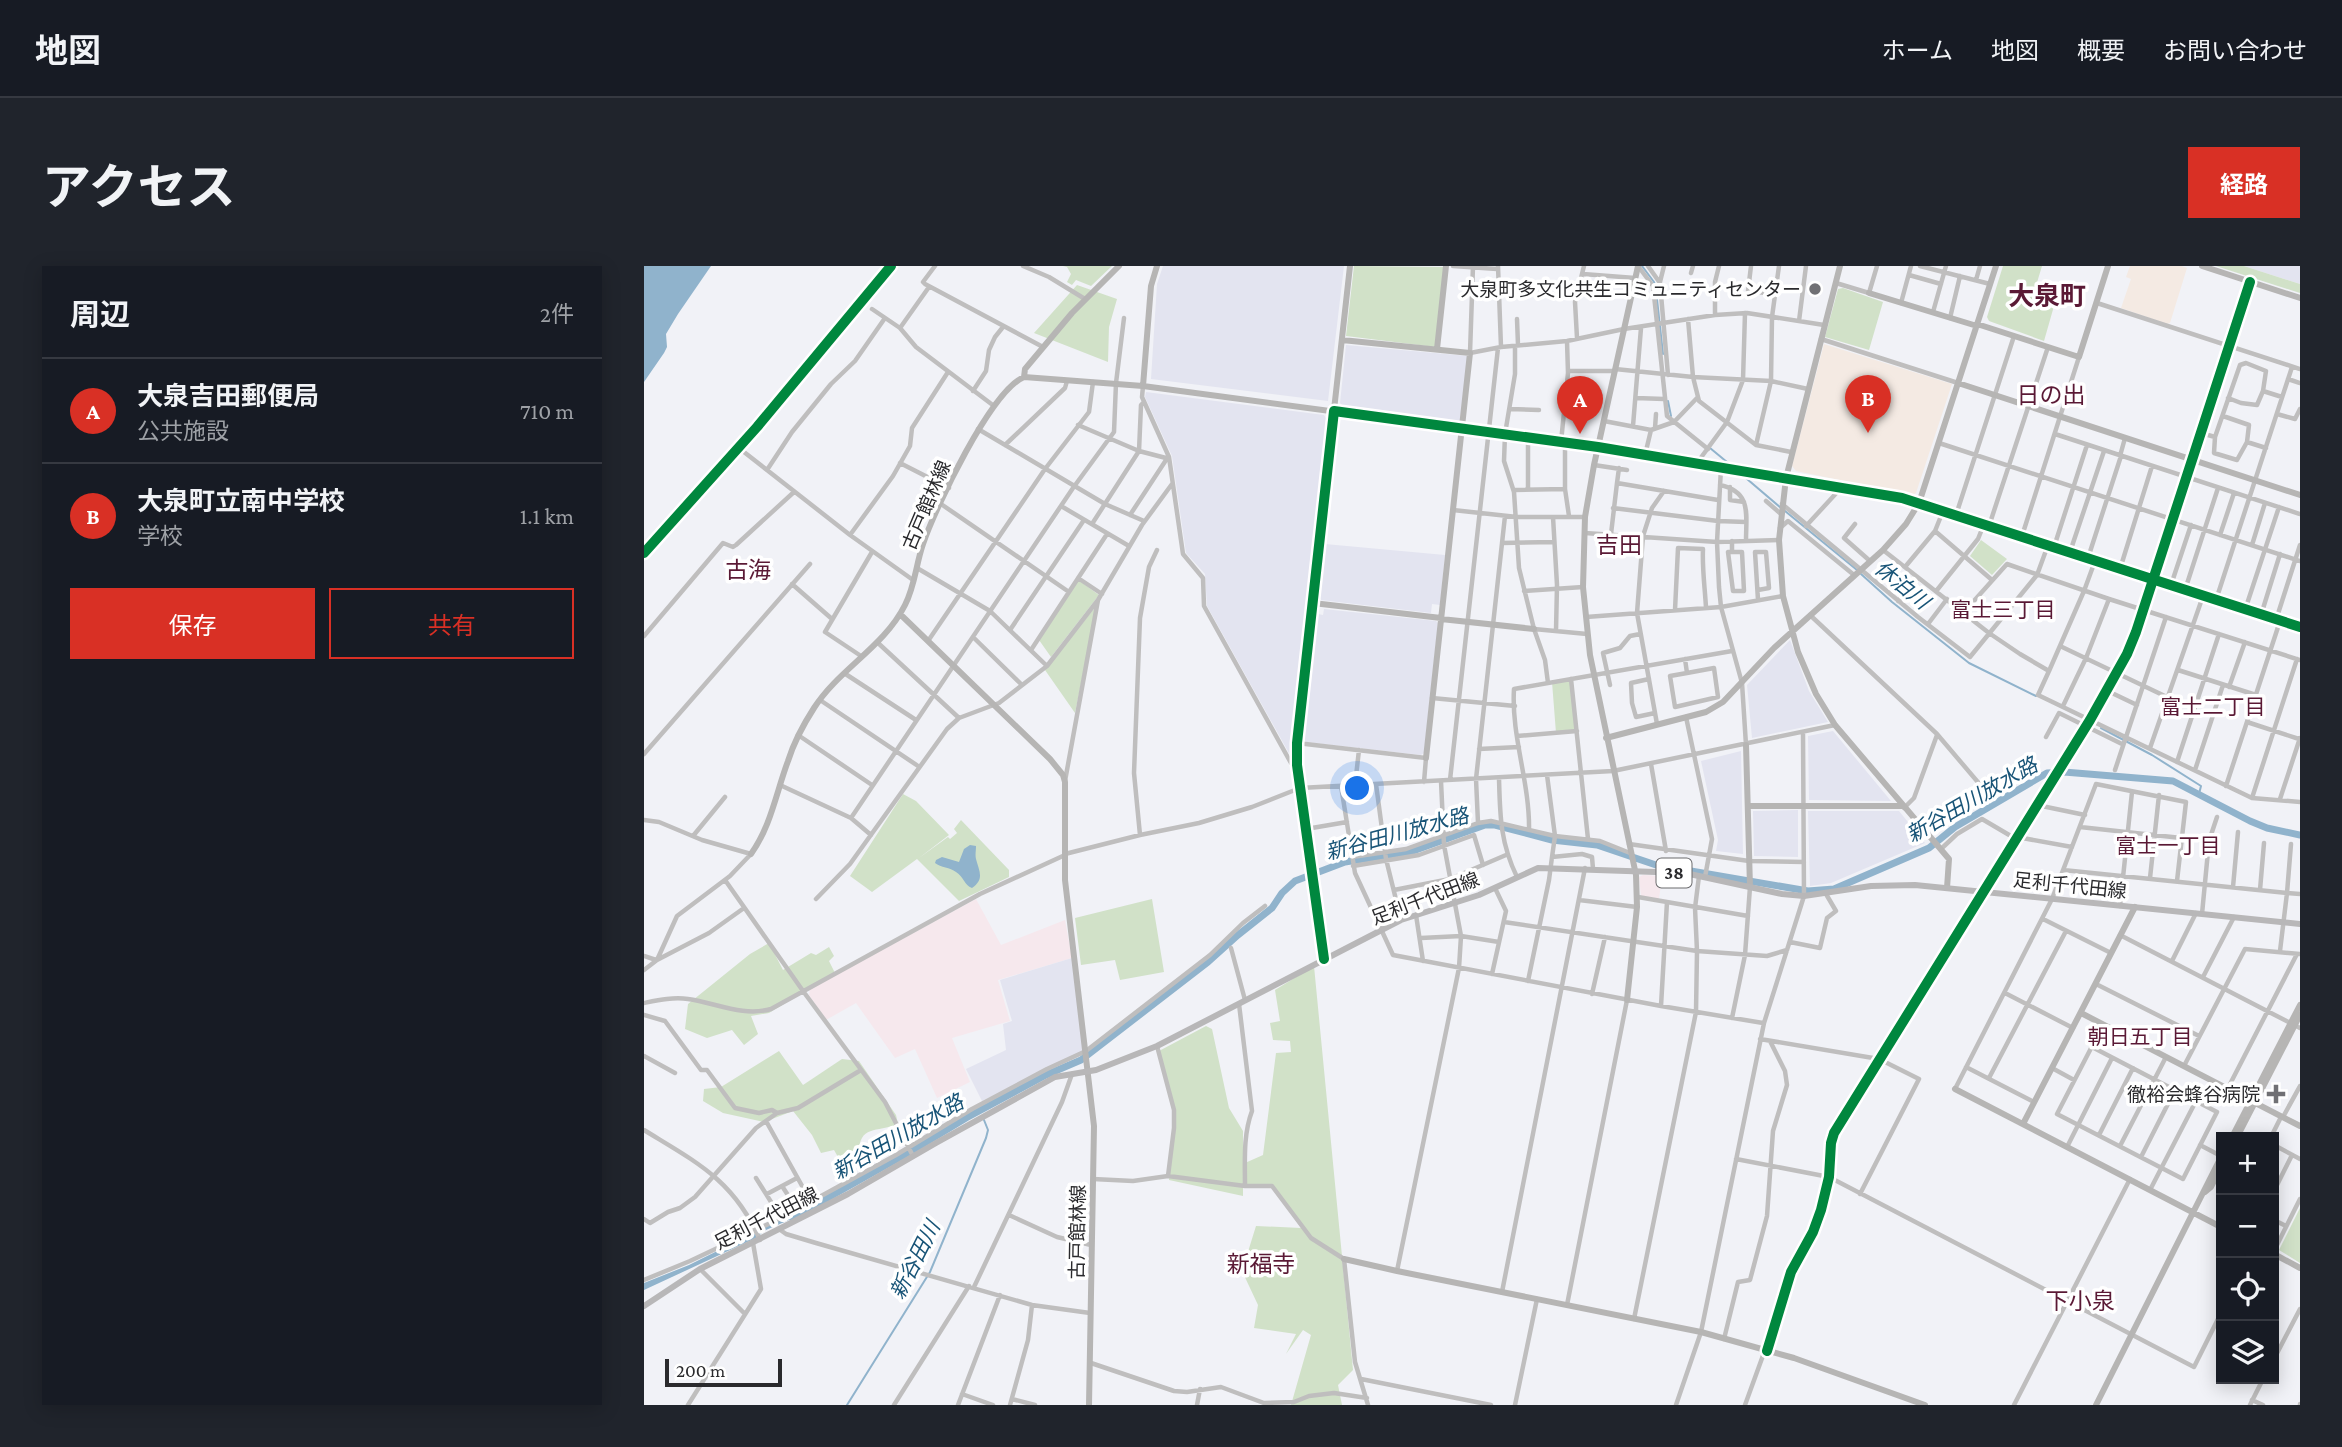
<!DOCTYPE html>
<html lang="ja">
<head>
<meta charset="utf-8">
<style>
	:root { --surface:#171b24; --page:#20242c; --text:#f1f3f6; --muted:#9ea1a6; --line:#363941; --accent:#d93025 }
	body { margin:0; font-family:"Crimson Pro","Noto Sans JP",serif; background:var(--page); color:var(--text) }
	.controls { position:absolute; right:21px; bottom:21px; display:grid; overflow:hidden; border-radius:0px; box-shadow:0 4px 18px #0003 }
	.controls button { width:63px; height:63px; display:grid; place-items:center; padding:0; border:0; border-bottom:2px solid var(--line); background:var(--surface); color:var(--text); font:35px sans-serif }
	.scale { position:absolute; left:21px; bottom:18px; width:117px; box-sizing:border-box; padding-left:7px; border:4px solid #2a2a2d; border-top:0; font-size:19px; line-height:24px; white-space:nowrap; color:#2a2a2d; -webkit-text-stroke:5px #fff; paint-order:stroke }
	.you { position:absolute; left:714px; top:523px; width:24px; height:24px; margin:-18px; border:5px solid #fff; border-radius:50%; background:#1a73e8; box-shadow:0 0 0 10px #1a73e833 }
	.badge { display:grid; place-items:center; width:46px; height:46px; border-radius:50%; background:var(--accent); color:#fff; font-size:23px; font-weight:700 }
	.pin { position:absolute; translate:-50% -58px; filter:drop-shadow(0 2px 4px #0008) }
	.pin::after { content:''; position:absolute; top:37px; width:24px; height:21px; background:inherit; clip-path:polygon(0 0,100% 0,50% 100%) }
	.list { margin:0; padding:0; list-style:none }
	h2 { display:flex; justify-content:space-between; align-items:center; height:91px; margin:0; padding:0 28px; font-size:30px }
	h2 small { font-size:23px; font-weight:400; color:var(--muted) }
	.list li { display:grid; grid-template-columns:46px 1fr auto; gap:21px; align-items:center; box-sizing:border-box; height:105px; padding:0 28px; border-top:2px solid var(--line) }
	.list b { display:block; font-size:26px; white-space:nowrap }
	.list p { margin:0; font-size:23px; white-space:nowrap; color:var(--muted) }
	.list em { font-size:23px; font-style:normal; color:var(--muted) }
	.actions { display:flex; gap:14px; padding:21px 28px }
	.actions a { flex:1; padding:16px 0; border:2px solid var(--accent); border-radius:0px; text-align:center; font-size:24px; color:var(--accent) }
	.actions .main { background:var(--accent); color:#fff }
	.icon { flex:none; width:38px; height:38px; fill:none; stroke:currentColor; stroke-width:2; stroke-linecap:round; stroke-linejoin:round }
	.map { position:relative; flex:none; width:1656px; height:1139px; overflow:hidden; border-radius:0px }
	header { display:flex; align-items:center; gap:42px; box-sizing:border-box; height:98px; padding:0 35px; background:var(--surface); border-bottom:2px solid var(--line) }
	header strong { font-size:33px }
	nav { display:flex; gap:38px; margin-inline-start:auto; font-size:24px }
	.intro { display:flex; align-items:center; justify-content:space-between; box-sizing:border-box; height:168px; padding:0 42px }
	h1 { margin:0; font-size:49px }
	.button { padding:18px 32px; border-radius:0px; background:var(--accent); color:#fff; font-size:24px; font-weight:700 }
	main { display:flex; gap:42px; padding:0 42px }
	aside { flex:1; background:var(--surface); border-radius:0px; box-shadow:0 4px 18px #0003 }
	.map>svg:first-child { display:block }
</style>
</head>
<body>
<header>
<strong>地図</strong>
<nav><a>ホーム</a><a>地図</a><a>概要</a><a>お問い合わせ</a></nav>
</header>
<div class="intro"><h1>アクセス</h1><a class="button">経路</a></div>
<main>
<aside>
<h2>周辺<small>2件</small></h2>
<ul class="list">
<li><span class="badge">A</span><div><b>大泉吉田郵便局</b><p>公共施設</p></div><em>710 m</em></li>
<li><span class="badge">B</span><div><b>大泉町立南中学校</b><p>学校</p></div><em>1.1 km</em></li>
</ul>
<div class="actions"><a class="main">保存</a><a>共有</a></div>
</aside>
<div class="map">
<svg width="1656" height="1139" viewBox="0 0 1656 1139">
	<rect width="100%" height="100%" fill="#f1f2f7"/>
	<path fill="#f6e8ed" d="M999 609 1035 611V619L1017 618 1015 633 997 630 995 611Z
		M332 633 357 679 421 654 428 692 354 714 366 755 308 772 326 816 293 832 271 783 251 792 212 737 182 754 165 729 166 723Z"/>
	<path fill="#e3e4f0" d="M519 0H700L684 135 507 113 513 18Z
		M1600 0H1656V18Z
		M702 79 824 90 816 155 814 156 700 141 696 137Z
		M502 126 680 149 683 154 649 487 646 489 563 340 561 308 542 287 528 190 501 131Z
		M681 278 801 289 796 339 788 338 787 347 677 334 675 331Z
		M680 343 792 355 794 357 780 487 777 489 662 476 660 473 674 348 679 349Z
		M1146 374 1165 425 1184 456 1108 472 1103 419Z
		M1189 465 1247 535 1165 534 1164 470Z
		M1097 485 1099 588 1072 585 1074 574 1057 495Z
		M1154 544V591L1110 590 1109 545Z
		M1164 545H1255L1281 577 1187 617 1166 620Z
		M428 692 439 785 338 835 322 803 362 784 359 758 368 755 356 714Z"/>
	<path fill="#f4eae3" d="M1486 0H1538L1543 2 1526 57 1523 58 1477 42 1487 13 1482 11Z
		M1180 78 1308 118 1272 227 1268 229 1152 205 1148 200Z"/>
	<path fill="#d1e1c8" d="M419 0H468L447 20 432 14 428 19 423 16 427 8 423 1Z
		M710 0 800 1 791 81 702 70Z
		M1359 0H1398L1388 33 1410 40 1400 75 1345 55 1343 51Z
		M1572 0H1600L1656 18V27Z
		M433 19 473 33 465 61 464 96 390 67Z
		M1199 22 1239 36 1225 84 1181 71 1194 23Z
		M1337 274 1363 293 1348 309 1326 290Z
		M433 313 455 329 407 391 395 374Z
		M453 339 431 447 401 404Z
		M927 413 933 465 912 467 908 416Z
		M259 528 272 535 305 569 275 592 304 571 306 573 313 567 310 563 317 554 365 604V611L315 635 273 593 228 626 206 610Z
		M508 633 520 706 476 714 471 694 437 699 431 652Z
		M125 677 139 704 167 687 172 689 185 681 190 690 185 695 191 707 125 747 107 750 114 768 100 779 88 764 63 772 41 763 44 738 106 688Z
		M670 700 709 1104 694 1119 698 1139H647L667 1069 659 1064 642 1088 652 1068 610 1062 614 1039 598 1005 612 960 657 962 628 920H601V897L619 889 632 787 647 786 646 775 629 774 626 757 636 755 631 724Z
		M562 760 568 763 585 842 599 865V930L525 914 530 866 529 840 515 785Z
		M135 785 159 819 198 793 215 795 252 849 254 858C232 867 214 858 215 890L207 892 194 891 190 884 177 887 168 869 149 845 120 856 79 847 59 835 60 823 77 821Z
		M1656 942V997L1635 984Z"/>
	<path fill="#90b3cc" d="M0 0H67L34 48 22 68 23 81 20 87 0 116Z
		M326 579 332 580C332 585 331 589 332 593 335 605 341 613 328 622 320 619 320 611 312 606 306 601 297 602 291 597L292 594 298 591 315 596 320 583Z
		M160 942 162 948 149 955 145 954 122 964 112 972 0 1024V1017L45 999Z"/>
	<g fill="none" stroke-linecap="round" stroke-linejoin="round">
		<path stroke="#90b3cc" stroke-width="2" d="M998 0 1010 16 1012 24 1019 88
			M1024 135 1027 150
			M1066 182 1089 201
			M1096 207 1137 242
			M1141 245 1213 304
			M1217 308 1248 336 1325 397 1392 430
			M1457 462 1508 489 1557 520 1555 528
			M203 1139 286 1006 342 872 344 864 340 854"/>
		<path stroke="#90b3cc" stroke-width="7" d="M153 949 269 884 322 852 402 809 437 794 564 696 594 669 628 642 638 627 651 615 701 596 769 585 841 559H851L908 574 953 579 1012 599 1164 625 1190 623 1285 582 1311 561 1403 507 1420 506 1529 515 1606 555 1623 562 1656 569"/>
		<path stroke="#bfbebe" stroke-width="4.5" d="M291 0 279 16 281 18 399 81
			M379 0 405 11 441 33
			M809 0 853 3
			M829 0 826 87 857 81 923 75 980 63 1071 49 1103 47 1180 59
			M854 0 857 81
			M994 0 1009 20 1023 150 1064 183
			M1004 0 1016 17 1024 109
			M1107 0 1104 25 1131 28
			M1276 0 1346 18
			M1047 7 1049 0
			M939 8 991 12
			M1265 9 1297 18
			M1332 14 1336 0
			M1016 16 1020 0
			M1192 17 1225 27 1233 0
			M854 21 907 18 935 24
			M1257 37 1267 0
			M1453 37 1656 103
			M228 43 256 62 272 81 350 140
			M1289 46 1302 0
			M1071 49V16L1075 0
			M1306 52 1316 10
			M873 53 874 79
			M1044 53 1049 111 1055 135 1112 179 1147 186
			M1155 55 1162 0
			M256 62 285 21
			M933 72 931 36 940 0
			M1177 73 1314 117
			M871 80V108L861 168 860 195 870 226 875 302 890 363 901 394 904 417
			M971 103 1049 111 1127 115 1164 123
			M924 105H971
			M1644 113 1656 117
			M499 120 498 131 525 191 539 288 559 312 560 340 647 497 653 499
			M329 125 342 105 345 84 351 71 359 61
			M1619 125 1638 131
			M992 132 1020 133
			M866 143 895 144
			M1633 148 1651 153 1656 143
			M1579 150 1605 159 1603 176 1593 194 1570 187 1571 171 1596 99 1602 97 1622 105 1619 125 1613 139 1597 137 1584 132
			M960 155 1007 164 1030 156 1053 132
			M434 159 495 185 522 192
			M989 160 997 62
			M1011 162 1012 148
			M334 163 461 238 500 255
			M1557 167 1571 171
			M1411 168 1656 248
			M917 176 924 107 923 75
			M1603 176 1622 182
			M921 177V223L925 250
			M1295 177 1656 295
			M361 179 421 122 423 115
			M1112 179 1127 115 1128 51 1135 0
			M100 186 206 269 269 314
			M1001 189 1007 164
			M1476 190 1481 172
			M256 197 305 222
			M1053 197 1083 156 1099 114 1101 47
			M950 199 983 204
			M1077 202 1073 276 1075 321 1077 341 1098 417 1102 479
			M123 204 148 166 187 118 211 95 241 52
			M973 217 975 202
			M1076 219C1108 226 1102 248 1102 275
			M1086 221V234L1100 236
			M884 223V172
			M870 224 921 223
			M1122 235 1137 248
			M297 238 425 326
			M1138 238 1274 351 1326 391 1393 309 1404 279
			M417 240 485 280
			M969 242 1074 255 1102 256
			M809 244 873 251H941
			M486 249 524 191
			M1312 249 1370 70
			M909 251 913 319 912 365
			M448 258 495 185 497 139 500 136
			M1211 258 1200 272 1226 295
			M1162 260 1197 222
			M1345 260 1404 81
			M1136 262 1144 255 1210 309
			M1291 265 1348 314
			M941 267 1073 276 1135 274
			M967 268 973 217 1074 234
			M206 269 249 210 266 180 268 162 304 106
			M1576 269 1590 227
			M1378 270 1435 91
			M1088 275V286H1098L1100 325H1089L1084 286H1088
			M858 277 910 276
			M1608 279 1621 237
			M1410 281 1443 179
			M1239 284 1345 367 1376 388 1405 405 1440 325 1451 295
			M1426 286 1460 185
			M1444 292 1477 190
			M1261 301 1291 265 1299 245
			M273 302 346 345 403 400
			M1476 303 1508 200
			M434 312 458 328
			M148 318 188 353
			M1527 319 1547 259
			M1114 324 1125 322 1122 286H1111L1114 334
			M1293 324 1334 273 1340 258
			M1541 324 1574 222
			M880 325 939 321
			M1572 334 1648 101
			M1254 335 1273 312
			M1031 344 1034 282 1059 283C1058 303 1061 322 1062 342
			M1601 344 1635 241
			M1320 346 1363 298 1465 333 1656 394
			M1166 349 1293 468 1344 528
			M1617 349 1636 288
			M942 351 1077 341 1139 330
			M1632 354 1656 279
			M1284 358 1303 333
			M890 363 943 368
			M366 364 440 254
			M0 370 79 277 89 281 92 279 150 226
			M329 371 378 419
			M284 375 401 203 445 146 449 116
			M233 376 315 452
			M1416 380 1525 432
			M387 384 463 268
			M217 390 181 366 228 286
			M1041 393 1043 407 1070 402 1074 431 1031 441 1026 410 1043 407
			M1534 404 1612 429
			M1405 405 1394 429 1608 532 1656 536
			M200 407 272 454
			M927 413 944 573
			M1005 413 987 417 988 437 992 451 1011 447
			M966 419 959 387 976 382 986 370 996 368
			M1585 421 1601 376
			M1470 428 1493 439
			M788 432 871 440
			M176 434 274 500
			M1419 440 1442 392 1465 333
			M1042 451 1068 573 1061 611
			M1603 456 1655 473
			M1013 458 993 347 999 270 1008 242 1020 225
			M154 469 228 519
			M873 470 933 465
			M1402 471 1415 447 1478 478
			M653 477 782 492 780 516
			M1506 482 1559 330
			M835 483 875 481
			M0 488 166 298
			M1533 496 1575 368
			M1007 498 1022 585
			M1471 504 1522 351
			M1551 504 1579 419
			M903 509 911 570 908 591
			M855 512C856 549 856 576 873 611
			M806 514 854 82
			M421 515 454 334
			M732 518 742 593 757 654
			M136 519 207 552 227 569
			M711 519 715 484
			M697 520 711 607 749 689 1017 740 1119 757
			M1582 520 1636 355
			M1608 532 1653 393
			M1636 533 1656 472
			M1393 539 1441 549
			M1260 542 1270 532 1293 469
			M207 552 429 222 470 166 472 117 480 52
			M0 554 15 556 58 574 107 588 86 610 33 650 13 694
			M834 557 832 513 861 250
			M1436 561 1565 575 1558 648
			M662 563 703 556
			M738 563 799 558
			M885 564C886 517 867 470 870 423L1088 385
			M496 569 490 507 496 352 505 301 513 284
			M49 570 81 531
			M1373 571 1428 581
			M1565 575 1573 551
			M985 578 1105 595 1160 596
			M1297 583 1313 568 1338 553 1372 573
			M421 588 496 569 555 557 608 541 656 522 969 505 1191 459
			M708 591 762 583 834 557 847 555 911 570 956 575 986 587
			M709 600 775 589 830 569 839 599
			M1419 604 1643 627 1647 578
			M1506 612 1515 529
			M81 614 159 725 241 836 269 890
			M1589 621 1594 566
			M750 624 806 613 862 589
			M1616 624 1620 577
			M994 631 1104 650
			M172 633 206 598 303 463 315 452 355 437 403 400 454 334 498 259 528 218
			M935 634 993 641
			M1476 640 1488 526
			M772 649 779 695
			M1399 653 1467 687
			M860 656 1053 685 1123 690 1143 684
			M1476 669 1656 762
			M777 672 817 670 855 676
			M1146 676 1176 682 1183 652 1192 645 1182 628
			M587 682 601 734
			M1636 685 1643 627 1656 628
			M0 690 12 694
			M1528 695 1552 647
			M0 704 13 694 65 667 100 642
			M848 708 862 645 851 622
			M1559 711 1590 651
			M884 715 905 614 908 591 938 588 948 591 949 603
			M1452 718 1555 770
			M1361 727 1429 762
			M948 728 961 671
			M0 737C15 734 29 731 44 733 72 737 99 751 127 743L336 628 421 589
			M595 738 608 845C599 869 601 895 601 920
			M1017 740 1023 636
			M0 749 21 755 57 804H63L91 842 115 847 128 844 133 847
			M1088 752 1101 689 1106 621
			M1116 773 1235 793 1275 813 1216 928
			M513 780 530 844V862L524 910
			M1448 781 1573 846 1539 913 1413 848 1459 759
			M0 790 31 807
			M1540 800 1601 683 1656 688
			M1322 801 1390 836
			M1408 802 1430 814
			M1345 812 1422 665
			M1584 822 1653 688
			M1311 823 1408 633 1452 518 1542 536 1533 615
			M1639 851 1656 820
			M122 855 167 936
			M0 864C52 896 90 914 116 974
			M1455 869 1489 802
			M1627 871 1636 853
			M1556 879 1577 890
			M1630 879 1656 893
			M1476 880 1522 791
			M1423 881 1468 792
			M1497 891 1531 824
			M1092 893 1185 911 1550 1101 1577 1047
			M112 912 137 952
			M449 913 489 915 524 910 601 920H628L667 972 700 993 711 1096 724 1139
			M138 920 153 943
			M1506 924 1552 835
			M1630 925 1648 889
			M123 928 153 912
			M365 949 413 971 447 979
			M0 953 6 957 24 946 36 942 51 931 112 862 133 847 154 842 217 804
			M1630 954 1642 960
			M135 963 142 968 172 977 388 1039 446 1047
			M1630 985 1656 933
			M56 1003 101 1048
			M753 1005 815 702 817 670 800 579 797 515
			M0 1014 46 995 137 952 252 889 328 843 403 803 442 785 566 689 599 657 621 640
			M330 1021 418 836 428 808
			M858 1026 941 602
			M923 1039 983 734
			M990 1053 1052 746 1053 685 1051 642 1055 610
			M1080 1073 1094 1016 1106 1014 1123 950 1129 865 1143 819 1141 805 1126 775
			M1123 1084 1147 1006 1169 966 1177 944 1185 911 1187 877 1190 867 1339 626
			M1630 1093 1656 1043
			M447 1097 530 1125 543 1126 577 1121 620 1137 650 1136 665 1130 690 1127 723 1132
			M717 1113 847 1139
			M318 1128 349 1139
			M368 1133 391 1139
			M1608 1134 1619 1139
			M44 1139 117 1023 109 977
			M250 1139 325 1020
			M314 1139 356 1029
			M366 1139 384 1074 388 1039
			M553 1139 556 1123
			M871 1139 893 1033
			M1032 1139 1057 1066 1120 757 1160 630 1159 466
			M1101 1139 1121 1084
			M1370 1139 1486 913
			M1606 1139 1619 1113
			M1656 1139V1138"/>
		<path stroke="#b6b5b4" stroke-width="6" d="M1196 0 1142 212 1135 274 1139 330 1154 386 1172 428 1191 459 1305 593 1303 622
			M1558 0 1656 32
			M1225 27 1333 60
			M1333 58 1435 91 1464 0
			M698 74 826 87 782 492
			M793 83 802 0
			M380 111 381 103 428 47 475 0
			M1314 117 1656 229
			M499 120 507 20 513 0
			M669 337 797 352
			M256 348 406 493 419 509 421 516V614L450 860 445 1139
			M797 353 890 363
			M962 472 1062 446 1079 436 1130 382 1239 284 1262 258 1275 237 1352 0
			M1102 479 1106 621
			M1104 540H1258
			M107 588C127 560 132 527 144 495 150 476 159 459 170 442 195 403 240 381 261 339 271 320 272 298 279 278 291 242 347 125 380 111L499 120 844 166 960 182 1258 232 1656 361
			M1339 625 1446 454 1483 388 1510 314 1606 16
			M680 693 653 499V477L706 0
			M983 734 993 641 992 609 946 389 939 321 941 251 950 199 994 0
			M1437 747 1656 860
			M1311 823 1577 961
			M1379 858 1491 641
			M1588 871 1656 739
			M1593 871 1656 749
			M1561 926 1567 921 1577 901
			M1630 988 1656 1002
			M700 993 753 1005 1057 1066 1150 1092 1281 1139
			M1452 1139 1577 891"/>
		<path stroke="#b8b7b8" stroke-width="6" d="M0 1040 56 1003 204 928 292 877 411 811 452 804 513 780 757 654 835 629 894 602 1041 607 1138 628 1160 630 1227 620 1271 619 1656 658"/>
		<g stroke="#fff" stroke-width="15">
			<path id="cycleway" d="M0 287 113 161 247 0
				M680 693 653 499V477L690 145 954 181 1258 232 1656 361
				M1123 1085 1147 1006 1169 966 1177 944 1185 911 1187 877 1190 867 1446 454 1483 388 1492 366 1606 16"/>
		</g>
		<use href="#cycleway" stroke="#00873e" stroke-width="10"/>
	</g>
	<g fill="#707074" stroke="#fff" stroke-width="2.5">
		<circle cx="1171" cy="23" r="7"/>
		<path d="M1628.5 817.5h7v7h7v7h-7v7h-7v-7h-7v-7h7z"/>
	</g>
	<g text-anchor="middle" stroke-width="7" stroke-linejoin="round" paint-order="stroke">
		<rect fill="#fff" stroke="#6a6a6c" stroke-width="2" x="1012.5" y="592.5" width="35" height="29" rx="5"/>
		<g font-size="18" font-weight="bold" fill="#2a2a2d">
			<text x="1030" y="613">38</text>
		</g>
		<g font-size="19" fill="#2a2a2d" stroke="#fff" text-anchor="end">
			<text x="1157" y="30">大泉町多文化共生コミュニティセンター</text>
			<text x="1616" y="835">徹裕会蜂谷病院</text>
		</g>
		<g font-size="19" fill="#2a2a2d" stroke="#fff">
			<text transform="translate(282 239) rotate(-67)" y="7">古戸館林線</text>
			<text transform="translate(1426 619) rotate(6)" y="7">足利千代田線</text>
			<text transform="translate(781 632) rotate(-21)" y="7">足利千代田線</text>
			<text transform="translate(122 952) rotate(-27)" y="7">足利千代田線</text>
			<text transform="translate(433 966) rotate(-89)" y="7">古戸館林線</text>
		</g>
		<g font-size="21" font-style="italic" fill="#185477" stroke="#fff">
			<text transform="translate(1258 319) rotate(39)" y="7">休泊川</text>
			<text transform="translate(1328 534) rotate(-30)" y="7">新谷田川放水路</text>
			<text transform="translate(753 568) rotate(-15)" y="7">新谷田川放水路</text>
			<text transform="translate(254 871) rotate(-30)" y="7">新谷田川放水路</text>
			<text transform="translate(271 994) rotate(-63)" y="7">新谷田川</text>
		</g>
		<g font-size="21" fill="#5a1935" stroke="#fff">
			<text x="1359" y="351">富士三丁目</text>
			<text x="1569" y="448">富士二丁目</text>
			<text x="1524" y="587">富士一丁目</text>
			<text x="1496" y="778">朝日五丁目</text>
		</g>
		<g font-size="23" fill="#5a1935" stroke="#fff">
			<text x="1407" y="137">日の出</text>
			<text x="975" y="287">吉田</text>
			<text x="104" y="312">古海</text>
			<text x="617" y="1006">新福寺</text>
			<text x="1436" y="1043">下小泉</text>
		</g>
		<g font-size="26" font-weight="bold" fill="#5a1935" stroke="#fff">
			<text x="1403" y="39">大泉町</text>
		</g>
	</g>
</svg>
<div class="controls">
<button>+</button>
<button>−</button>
<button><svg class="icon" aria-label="locate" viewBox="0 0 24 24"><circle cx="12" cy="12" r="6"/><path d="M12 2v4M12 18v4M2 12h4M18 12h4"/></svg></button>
<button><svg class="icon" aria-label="layers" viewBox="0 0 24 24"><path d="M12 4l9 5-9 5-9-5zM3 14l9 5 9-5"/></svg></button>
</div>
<div class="scale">200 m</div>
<div class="you"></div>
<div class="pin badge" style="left:936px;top:168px">A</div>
<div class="pin badge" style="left:1224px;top:167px">B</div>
</div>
</main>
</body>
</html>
